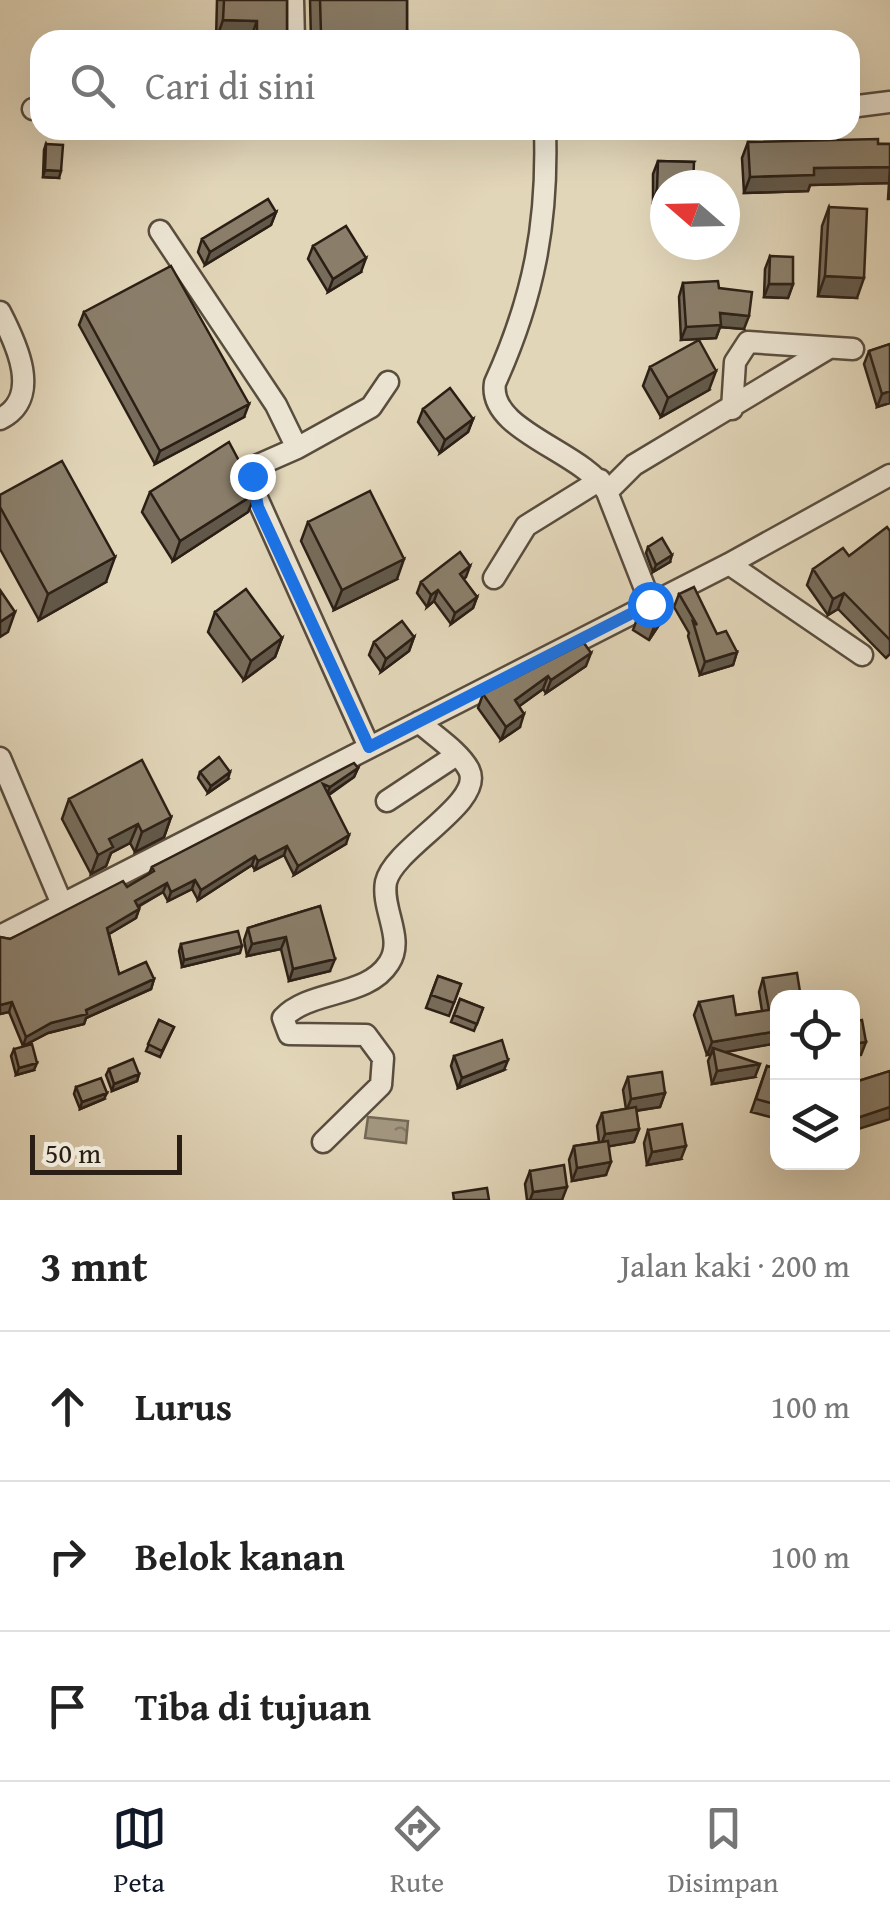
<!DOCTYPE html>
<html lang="id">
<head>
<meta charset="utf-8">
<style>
	:root { --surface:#fff; --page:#f2f2f2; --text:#222; --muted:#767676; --line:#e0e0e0; --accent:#111827 }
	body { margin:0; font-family:"Gentium Book Plus",serif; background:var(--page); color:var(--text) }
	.controls { position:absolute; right:30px; bottom:30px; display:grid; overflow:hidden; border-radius:20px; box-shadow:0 10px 40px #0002 }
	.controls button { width:90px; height:90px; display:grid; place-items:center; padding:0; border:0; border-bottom:2px solid var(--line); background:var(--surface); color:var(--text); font:50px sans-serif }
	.compass { position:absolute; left:650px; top:170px; width:90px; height:90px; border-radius:50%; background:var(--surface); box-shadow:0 10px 40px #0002; rotate:290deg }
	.scale { position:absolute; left:30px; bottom:25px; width:152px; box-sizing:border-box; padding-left:10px; border:5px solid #2b1f15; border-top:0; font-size:28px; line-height:35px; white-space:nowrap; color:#2b1f15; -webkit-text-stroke:8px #ece4d2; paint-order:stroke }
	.stop { position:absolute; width:30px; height:30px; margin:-22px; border:8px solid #1a73e8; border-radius:50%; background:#fff }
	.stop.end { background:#1a73e8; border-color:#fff; box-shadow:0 2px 10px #0008 }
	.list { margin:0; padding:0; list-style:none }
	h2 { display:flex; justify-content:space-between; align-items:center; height:130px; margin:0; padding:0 40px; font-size:42px }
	h2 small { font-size:32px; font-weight:400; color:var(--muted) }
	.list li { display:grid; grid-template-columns:65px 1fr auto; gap:30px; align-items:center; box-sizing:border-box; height:150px; padding:0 40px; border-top:2px solid var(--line) }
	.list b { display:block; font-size:38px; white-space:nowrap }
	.list em { font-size:32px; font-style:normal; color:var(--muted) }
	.icon { flex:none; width:55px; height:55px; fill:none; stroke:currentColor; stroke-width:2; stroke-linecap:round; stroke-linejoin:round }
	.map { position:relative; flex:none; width:890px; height:1200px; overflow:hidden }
	.search { position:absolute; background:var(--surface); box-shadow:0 10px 40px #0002; left:30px; right:30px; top:30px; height:110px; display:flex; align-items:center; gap:25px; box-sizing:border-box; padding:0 35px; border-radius:30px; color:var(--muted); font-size:38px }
	.sheet { height:580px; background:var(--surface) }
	nav { display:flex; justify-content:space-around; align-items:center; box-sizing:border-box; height:140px; border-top:2px solid var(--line); background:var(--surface); font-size:28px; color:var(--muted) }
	nav a { display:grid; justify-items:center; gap:5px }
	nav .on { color:var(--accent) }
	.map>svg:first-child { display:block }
</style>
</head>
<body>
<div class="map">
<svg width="890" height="1200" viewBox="0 0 890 1200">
	<defs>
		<pattern id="water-ripples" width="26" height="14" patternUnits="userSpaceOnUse" patternTransform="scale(2.5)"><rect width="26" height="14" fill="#a49881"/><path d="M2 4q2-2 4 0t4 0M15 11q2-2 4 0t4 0" fill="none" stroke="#867b68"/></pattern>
	</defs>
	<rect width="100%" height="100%" fill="#e2d6b9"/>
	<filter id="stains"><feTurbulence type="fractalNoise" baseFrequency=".002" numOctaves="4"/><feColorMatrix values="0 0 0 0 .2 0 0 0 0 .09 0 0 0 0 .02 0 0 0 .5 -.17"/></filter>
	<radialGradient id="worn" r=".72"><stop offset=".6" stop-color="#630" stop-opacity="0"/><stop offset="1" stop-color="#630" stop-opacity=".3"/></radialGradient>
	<path fill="url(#water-ripples)" stroke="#746856" stroke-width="2.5" d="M368 1117 408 1121 406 1143 365 1138Z"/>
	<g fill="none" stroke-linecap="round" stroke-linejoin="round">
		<g stroke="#594d3e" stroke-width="25">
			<path id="minor" d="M293 0 294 40
				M850 107 890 102
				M33 109 40 108
				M545 130C548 223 534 297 495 383 487 431 583 451 607 492
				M160 231 276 405 297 448 256 466 253 489 369 747
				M0 312C16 343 43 398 0 419
				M732 409 735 362 748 342 853 349
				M297 448 371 407 388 382
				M729 564 862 655
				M494 578 526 526 600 480
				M651 604 607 492 634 465 829 348
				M0 758 62 904
				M387 801 455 756
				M0 936 729 564 890 475
				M323 1142 381 1085 383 1058 366 1035 289 1034 283 1018C310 989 367 998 389 963 405 939 381 909 386 882 394 847 485 803 469 770 460 752 433 735 419 722"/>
		</g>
		<use href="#minor" stroke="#ece4d2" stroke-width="20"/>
	</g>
	<path fill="#776c5b" stroke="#2b1f15" stroke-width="2.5" d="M217 0H287V35L286 40H216Z
		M310 0H407V31L404 40H311Z
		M748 142 890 144V199H888L889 183 810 185 808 191 744 193 742 158Z
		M46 144 59 178 43 177 44 150Z
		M658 161 694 162 653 203V174Z
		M829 207 857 298 818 296 822 226Z
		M276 212 271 225 205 265 198 252 202 239Z
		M313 246 361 272 328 292 308 259Z
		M770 256 793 284 788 298 764 297 765 269Z
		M683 283 719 288 744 329 720 327 716 338 681 340 679 297Z
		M84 312 244 417 155 464 79 325Z
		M890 344V403L877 407 864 364 869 351Z
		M650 367 709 390 661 417 643 386Z
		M423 409 473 419 468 432 440 453 418 422Z
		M150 492 256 493 248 512 173 561 142 512Z
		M0 495 106 582 39 620 0 549Z
		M308 522 397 579 334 610 301 541Z
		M890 531V654L886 658 838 609 828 615 807 585 813 569 849 556Z
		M648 547 670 562 653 572 646 553Z
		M466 577 463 579 477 597 473 608 451 624 434 601 427 607 417 593 421 582Z
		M679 594 717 634 737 652 733 665 700 675 688 636 689 633 674 607Z
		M215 612 282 638 275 657 244 680 208 632Z
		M638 616 663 619 649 640 633 630Z
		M414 637 409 651 381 672 369 655 374 642Z
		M586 666 546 693 543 689 519 706 520 727 501 740 478 708 483 694Z
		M358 768 354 777 329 795 346 844 294 875 284 855 255 870 252 865 198 900 192 889 168 901 163 892 138 907 139 909 136 918 109 934 119 974 154 979 151 989 86 1018 84 1024 48 1033 23 1046 9 1012 0 1014V937L10 939 127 887 149 874 152 867Z
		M200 772 228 779 208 793 198 778Z
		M69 799 171 817 164 837 135 852 130 843 111 853 106 866 91 874 62 819Z
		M320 906 330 971 289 981 281 949 247 956 244 940 248 928Z
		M181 944 240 953 182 967 179 951Z
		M438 976 461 984 449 1016 426 1008Z
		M763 978 778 1043 724 1052 755 1077 712 1084 708 1061 711 1054 707 1055 694 1015 699 1002 736 1015 762 1011 759 992Z
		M460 999 483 1008 474 1031 451 1022Z
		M159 1020 174 1027 160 1057 146 1051Z
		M14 1049 34 1070 16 1075 11 1056Z
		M454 1056 504 1070 458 1088 451 1066Z
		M767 1066 778 1069V1119L751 1112Z
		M109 1069 139 1074 137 1081 112 1091 106 1075Z
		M890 1071 852 1131V1083Z
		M628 1077 665 1093 660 1107 636 1111 639 1129 634 1142 609 1146 606 1175 572 1181 569 1160 574 1146 599 1142 597 1126 602 1113 626 1109 623 1090Z
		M76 1087 104 1099 80 1109 74 1094Z
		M648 1130 681 1159 647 1165 644 1143Z
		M530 1171 562 1200H527L525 1184Z"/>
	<path fill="#61584a" stroke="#2b1f15" stroke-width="2.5" d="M223 20 257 21 250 40H216Z
		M407 31 404 40H318L321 33Z
		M257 34 287 35 286 40H255Z
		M890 167 889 183 810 185 808 191 744 193 750 177 814 168Z
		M45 170 61 171 59 178 43 177Z
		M657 189 665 190V203H653Z
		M276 212 271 225 205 265 210 252Z
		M366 258 361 272 328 292 333 279Z
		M825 276 864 278 857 298 818 296Z
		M769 284H793L788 298 764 297Z
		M720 313 749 316 744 329 720 327 716 338 681 340 686 327Z
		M716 371 709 390 661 417 668 398Z
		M890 391V403L877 407 882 394Z
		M249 404 244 417 155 464 160 451Z
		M473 419 468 432 440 453 445 440Z
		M256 493 248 512 173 561 180 541Z
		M672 555 670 562 653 572 656 565Z
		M115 557 106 582 39 620 48 594Z
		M404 559 397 579 334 610 342 590Z
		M470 566 466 577 456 585 460 574Z
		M438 590 434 601 427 607 431 595Z
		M844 593 838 609 828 615 833 599Z
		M477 597 473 608 451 624 455 613Z
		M668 605 663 619 649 640 654 627Z
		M15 612 8 632 0 637V622Z
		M414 637 409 651 381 672 386 659Z
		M282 638 275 657 244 680 251 661Z
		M737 652 733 665 700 675 705 662Z
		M591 653 586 666 546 693 551 680Z
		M548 676 543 689 510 713 515 700Z
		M524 714 520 727 501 740 506 727Z
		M358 768 354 777 326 796 330 787Z
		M230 772 228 779 208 793 211 786Z
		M171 817 164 837 135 852 142 832Z
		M138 824 130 843 111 853 106 866 91 874 98 855 109 839Z
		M349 835 346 844 294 875 298 866Z
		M287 846 284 855 255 870 258 861Z
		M255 856 252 865 198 900 201 890Z
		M195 880 192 889 168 901 171 892Z
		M167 883 163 892 131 910 135 901Z
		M139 909 136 918 104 937 107 928Z
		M286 937 281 949 247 956 252 944Z
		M242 946 240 953 182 967 184 960Z
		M335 959 330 971 289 981 293 969Z
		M154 979 151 989 86 1018 84 1024 48 1033 23 1046 26 1037 51 1023 86 1010Z
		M12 1002 9 1012 0 1014V1005Z
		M778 1031V1043L714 1054 713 1048 711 1054 707 1055 712 1042Z
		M866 1042 861 1055 852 1057V1044Z
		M508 1060 504 1070 458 1088 462 1078Z
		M37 1063 34 1070 16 1075 19 1068Z
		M760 1064 755 1077 712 1084 717 1071Z
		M139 1074 137 1081 112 1091 114 1084Z
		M107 1093 104 1099 80 1109 82 1102Z
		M665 1093 660 1107 626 1112 631 1099Z
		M890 1107V1119L852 1131 857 1118Z
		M639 1129 634 1142 600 1148 605 1134Z
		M686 1146 681 1159 647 1165 652 1152Z
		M611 1162 606 1175 572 1181 577 1168Z
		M567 1187 562 1200H530L533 1192Z"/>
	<path fill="#8a7e6a" stroke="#2b1f15" stroke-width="2.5" d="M224 0H287V35L257 34V21L223 20Z
		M320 0H407V31L321 33Z
		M878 139V144H890V167L814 168V175L750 177 748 142Z
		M46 144 63 145 61 171 45 170Z
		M658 161 694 162 693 185H665V190L657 189Z
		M268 199 276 212 210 252 202 239Z
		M829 207 867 209 864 278 825 276Z
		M346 226 366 258 333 279 313 246Z
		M770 256 793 257V284H769Z
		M171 266 249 404 160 451 84 312Z
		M718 281 719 288 752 292 749 316 720 313 721 325 686 327 683 283Z
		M699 340 716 371 668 398 650 367Z
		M890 344V391L882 394 869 351Z
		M450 388 473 419 445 440 423 409Z
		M229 442 256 493 180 541 150 492Z
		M62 461 115 557 48 594 0 507V495Z
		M370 491 404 559 342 590 308 522Z
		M887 527 890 531V640L844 593 833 599 813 569 843 548 849 556Z
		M662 538 672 555 656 565 648 547Z
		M460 552 470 566 460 574 477 597 455 613 438 590 431 595 421 582Z
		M694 587 717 634 726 631 737 652 705 662 693 622 697 625 679 594Z
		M246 589 282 638 251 661 215 612Z
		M0 590 15 612 0 622Z
		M663 602 668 605 654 627 638 616Z
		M402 621 414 637 386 659 374 642Z
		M584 643 591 653 551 680 548 676 515 700 524 714 506 727 483 694Z
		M219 757 230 772 211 786 200 772Z
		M142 760 171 817 142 832 138 824 109 839 113 847 98 855 69 799Z
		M354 763 358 768 330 787 323 784 349 835 298 866 287 846 258 861 255 856 201 890 195 880 171 892 167 883 135 901 139 909 107 928 119 974 146 962 154 979 86 1010 87 1014 51 1023 26 1037 12 1002 0 1005V937L10 939 123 881 127 887 154 871 152 867Z
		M320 906 335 959 293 969 286 937 252 944 248 928Z
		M238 931 242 946 184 960 181 944Z
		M797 973 801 998H778V1031L712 1042 699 1002 733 996 736 1015 769 1010 763 978Z
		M438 976 461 984 454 1003 431 995Z
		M460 999 483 1008 477 1024 454 1015Z
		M159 1020 174 1027 162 1051 148 1044Z
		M862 1020 866 1042 852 1044V1022Z
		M502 1040 508 1060 462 1078 454 1056Z
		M32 1044 37 1063 19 1068 14 1049Z
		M713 1048 760 1064 717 1071Z
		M133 1059 139 1074 114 1084 109 1069Z
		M767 1066 778 1069V1105L756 1099Z
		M890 1071V1107L857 1118 852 1100V1083Z
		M662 1072 665 1093 631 1099 628 1077Z
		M101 1078 107 1093 82 1102 76 1087Z
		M636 1107 639 1129 605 1134 602 1113Z
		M682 1124 686 1146 652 1152 648 1130Z
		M608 1141 611 1162 577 1168 574 1146Z
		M564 1165 567 1187 533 1192 530 1171Z
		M487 1188 489 1200H454L453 1193Z"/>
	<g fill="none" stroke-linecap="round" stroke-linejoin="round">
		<path stroke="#1a73e8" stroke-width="12" d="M252 476 258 507 369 747 650 604"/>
	</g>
	<rect width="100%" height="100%" filter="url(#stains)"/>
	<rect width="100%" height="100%" fill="url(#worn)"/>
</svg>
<div class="controls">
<button><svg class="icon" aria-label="locate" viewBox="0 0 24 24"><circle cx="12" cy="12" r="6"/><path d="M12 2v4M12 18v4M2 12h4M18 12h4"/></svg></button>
<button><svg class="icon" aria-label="layers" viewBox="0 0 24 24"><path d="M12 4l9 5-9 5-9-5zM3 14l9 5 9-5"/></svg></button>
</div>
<svg class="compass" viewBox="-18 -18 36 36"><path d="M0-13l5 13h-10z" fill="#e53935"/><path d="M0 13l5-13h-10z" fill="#767676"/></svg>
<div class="scale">50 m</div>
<div class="stop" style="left:650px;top:604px"></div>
<div class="stop end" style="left:252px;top:476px"></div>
<div class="search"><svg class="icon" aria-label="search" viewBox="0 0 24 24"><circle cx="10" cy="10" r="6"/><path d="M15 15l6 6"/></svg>Cari di sini</div>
</div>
<section class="sheet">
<h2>3 mnt<small>Jalan kaki · 200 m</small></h2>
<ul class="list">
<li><svg class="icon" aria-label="ahead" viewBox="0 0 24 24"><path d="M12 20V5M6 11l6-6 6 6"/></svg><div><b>Lurus</b></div><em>100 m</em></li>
<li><svg class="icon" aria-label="right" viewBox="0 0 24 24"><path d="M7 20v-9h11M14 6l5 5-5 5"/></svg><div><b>Belok kanan</b></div><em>100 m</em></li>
<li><svg class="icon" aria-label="arrive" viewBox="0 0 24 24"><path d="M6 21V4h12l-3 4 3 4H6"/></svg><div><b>Tiba di tujuan</b></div></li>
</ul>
</section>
<nav>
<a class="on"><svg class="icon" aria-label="map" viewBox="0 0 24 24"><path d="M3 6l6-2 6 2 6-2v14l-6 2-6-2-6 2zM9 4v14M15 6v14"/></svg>Peta</a>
<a><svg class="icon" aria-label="directions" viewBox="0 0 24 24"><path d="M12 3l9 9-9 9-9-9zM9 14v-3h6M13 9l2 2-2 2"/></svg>Rute</a>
<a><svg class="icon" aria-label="saved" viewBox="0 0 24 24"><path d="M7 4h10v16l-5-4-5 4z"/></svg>Disimpan</a>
</nav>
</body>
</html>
